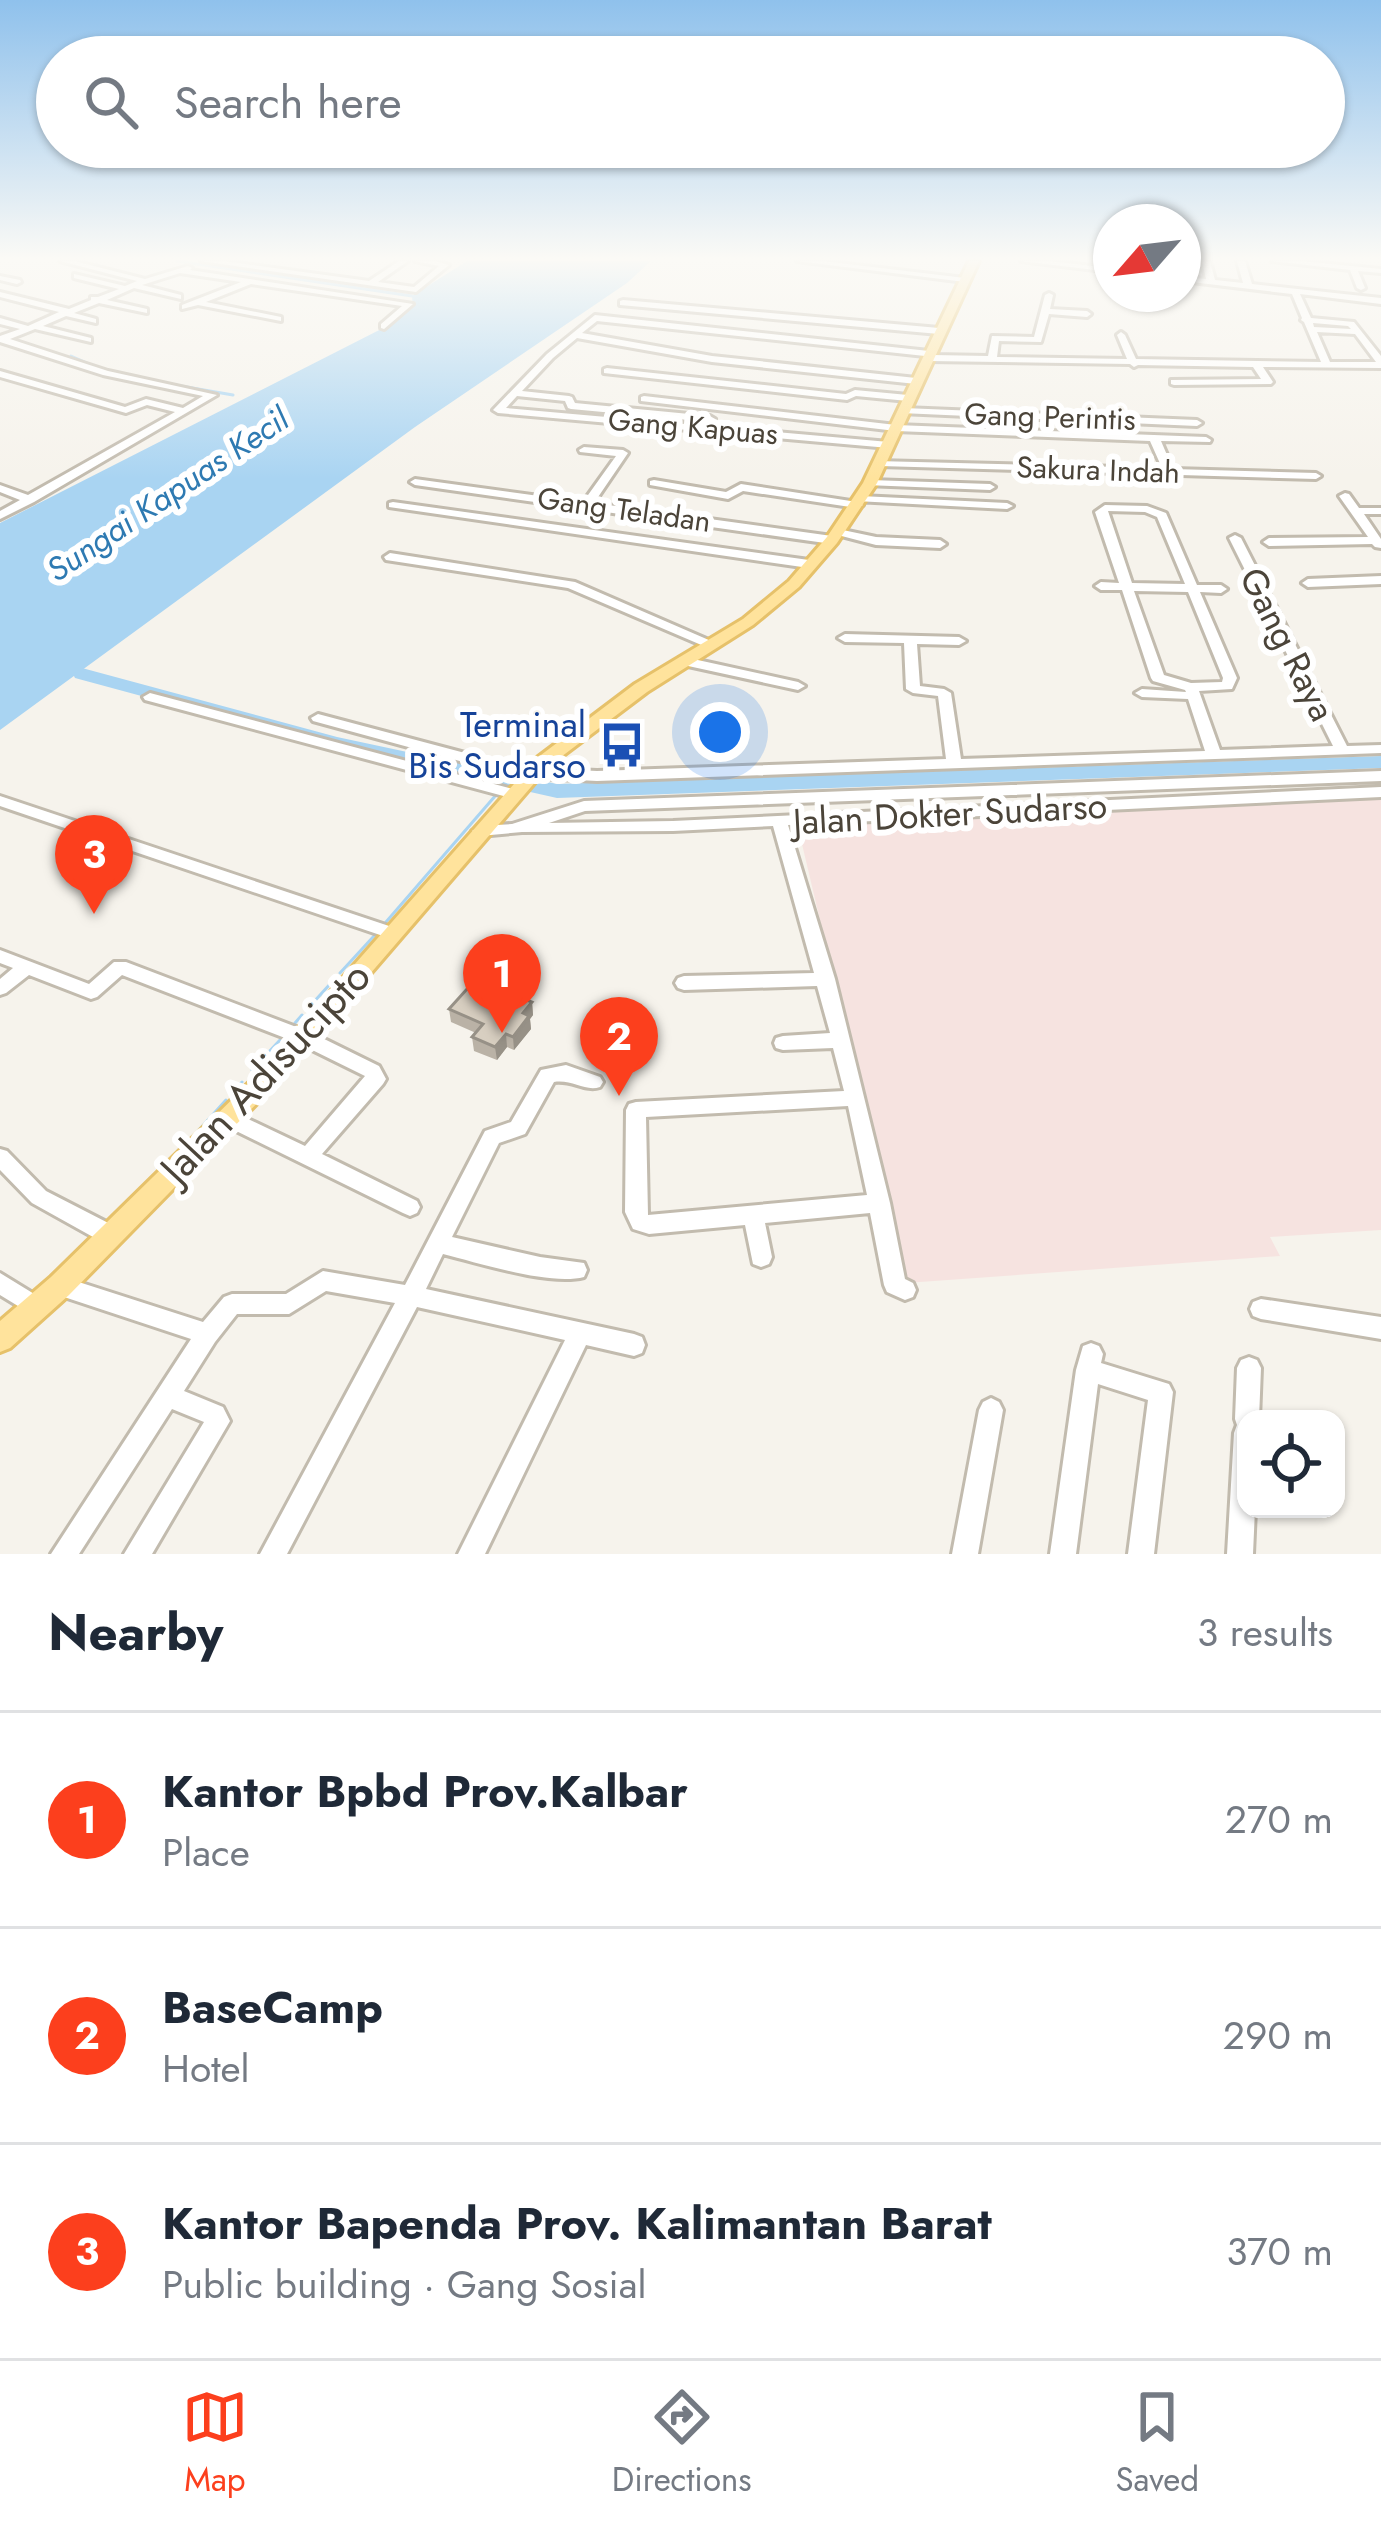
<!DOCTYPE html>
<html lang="en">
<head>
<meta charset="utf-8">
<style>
	:root { --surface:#fff; --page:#f2f2f3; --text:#1f2937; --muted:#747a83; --line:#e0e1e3; --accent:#fc3f1d }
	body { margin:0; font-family:Jost,sans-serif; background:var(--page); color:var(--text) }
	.controls { position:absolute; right:36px; bottom:36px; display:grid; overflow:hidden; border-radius:24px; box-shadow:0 3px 9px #0004 }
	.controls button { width:108px; height:108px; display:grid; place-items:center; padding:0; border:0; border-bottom:3px solid var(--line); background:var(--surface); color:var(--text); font:60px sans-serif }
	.compass { position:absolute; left:1093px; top:204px; width:108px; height:108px; border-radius:50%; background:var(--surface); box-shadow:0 3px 9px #0004; rotate:242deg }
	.you { position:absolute; left:720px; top:732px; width:42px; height:42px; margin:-30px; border:9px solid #fff; border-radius:50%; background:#1a73e8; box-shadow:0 0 0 18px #1a73e833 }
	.badge { display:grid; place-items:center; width:78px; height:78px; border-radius:50%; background:var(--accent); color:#fff; font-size:39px; font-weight:700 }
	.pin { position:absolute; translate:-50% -99px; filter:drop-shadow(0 3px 6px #0008) }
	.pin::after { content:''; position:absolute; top:63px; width:42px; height:36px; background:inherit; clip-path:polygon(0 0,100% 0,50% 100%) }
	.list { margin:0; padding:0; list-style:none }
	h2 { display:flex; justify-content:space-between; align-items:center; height:156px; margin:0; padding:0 48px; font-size:51px }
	h2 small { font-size:39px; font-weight:400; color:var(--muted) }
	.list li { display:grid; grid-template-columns:78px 1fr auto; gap:36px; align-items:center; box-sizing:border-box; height:216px; padding:0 48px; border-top:3px solid var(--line) }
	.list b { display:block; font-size:45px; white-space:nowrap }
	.list p { margin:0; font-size:39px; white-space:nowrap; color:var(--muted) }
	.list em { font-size:39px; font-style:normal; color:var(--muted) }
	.icon { flex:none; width:66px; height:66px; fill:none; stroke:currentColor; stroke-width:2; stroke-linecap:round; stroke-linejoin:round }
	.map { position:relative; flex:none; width:1381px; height:1554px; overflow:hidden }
	.search { position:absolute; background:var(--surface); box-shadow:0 3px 9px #0004; left:36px; right:36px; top:36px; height:132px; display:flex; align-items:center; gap:30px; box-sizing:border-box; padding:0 42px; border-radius:66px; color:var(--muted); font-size:45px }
	.sheet { height:804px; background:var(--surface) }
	nav { display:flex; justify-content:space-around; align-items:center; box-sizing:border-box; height:168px; border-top:3px solid var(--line); background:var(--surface); font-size:33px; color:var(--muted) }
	nav a { display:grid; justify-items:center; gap:6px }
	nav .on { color:var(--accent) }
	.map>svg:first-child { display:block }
</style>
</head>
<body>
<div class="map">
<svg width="1381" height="1554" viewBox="0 0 1381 1554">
	<rect width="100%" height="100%" fill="#f6f3ec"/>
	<path fill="#f6e3e0" d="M1381 797V1230L1270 1237 1280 1256 906 1283 797 823Z"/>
	<path fill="#a9d4f2" d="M467 261H651L627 283 415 427 0 730V523L395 322 413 307 412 296Z"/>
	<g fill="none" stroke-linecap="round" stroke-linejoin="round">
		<path stroke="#a9d4f2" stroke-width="3" d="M177 261 412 296
			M71 356 96 367
			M146 380 233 395
			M386 922 496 795
			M340 973 374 936
			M311 1005 331 983
			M295 1023 302 1015
			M252 1070 280 1040
			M236 1088 242 1082
			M179 1152 226 1100"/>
		<path fill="#a9d4f2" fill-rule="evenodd" d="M82 668 337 737 557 784 1381 756V768L557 798 334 748 75 678 73 674Z"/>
		<g stroke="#c2bbae" stroke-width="6">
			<path id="minor" d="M60 261H74L145 279 188 266 192 268 190 270 413 304 384 329 381 328V324L402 306 251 284 206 302 281 317V321L198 305 182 309V305L241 282 180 273 142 285 181 295V299L134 288 107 300 147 309V313L99 303 74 313 96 319V323L66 316 43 326 91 338V342L35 329 10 339 108 371 217 395 34 502 0 519V511L20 500 0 492V485L28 495 175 412 147 405 126 413 0 377V371L125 407 146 399 183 408 203 396 103 375 0 342V336L20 329 0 324V318L28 326 59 312 0 297V292L69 309 91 300V297H98L119 289 74 278V274L125 286 137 281Z
				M201 261H223L369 281 399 261H408L378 282 414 287 439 266 415 261H435L449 265 416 292Z
				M797 261H822L965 278 969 280 965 282Z
				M1021 261H1048L1111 268V272Z
				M1202 261H1210L1215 280 1243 283 1237 261H1245L1252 284 1381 298V304L1300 294 1311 318 1354 322 1381 356V368L1263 367 1273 382 1271 384 1174 385 1171 384V380L1261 379 1253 367 1138 365 1134 367 1130 364 928 361 925 360V356L597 321 582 333 712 356 916 378 921 381 916 384 712 362 577 338 553 358 522 391 569 396 572 397 575 403 710 416 715 419 710 422 571 409 568 408 565 401 517 396 506 408 889 442 894 445 889 448 498 413 493 410 547 354 595 315 929 351 933 355 988 356 992 336 1034 337 1045 295 1049 293 1053 295 1050 309 1087 311 1091 314 1087 317 1049 314 1041 342 999 341 997 357 1127 359 1117 335 1121 332 1125 335 1136 359 1321 362 1304 322 1301 320 1302 318 1292 294 1183 281V277L1206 279ZM1313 323 1348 326 1351 329 1314 327ZM1317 332 1355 334 1376 362H1330Z
				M1272 261H1301L1381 269V273L1358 271 1365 288 1361 290 1357 288 1350 270Z
				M0 276 20 280 21 282 17 284 0 280Z
				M623 300 939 328 943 331 939 334 620 305V301Z
				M607 368 846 394 855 390 908 395 913 398 908 401 856 396 847 400 604 373V369Z
				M644 396 896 425 1206 437 1211 440 1210 442 1161 441 1173 469 1316 473 1321 476 1316 479 880 466 876 465V461L1162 468 1150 441 896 431 641 401V397Z
				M904 408 1197 420 1202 423 1197 426 901 413V409Z
				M584 447 623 450 628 453 594 503 832 536 838 540 832 544 415 485 410 482 415 479 583 502 616 456 580 452 579 450Z
				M654 480 726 492 741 484 857 502 863 505 857 508 743 491 728 499 650 485V481Z
				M870 480 990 484 995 487 990 490 866 485V481Z
				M1345 493 1349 494 1359 508H1381V514H1364L1381 539V548L1375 547 1372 544 1269 546 1263 542 1269 538 1368 537 1339 496Z
				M860 496 1007 503 1013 506 1007 509 856 501 854 499Z
				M393 502 809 560 815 564 809 568 389 507V503Z
				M1105 505 1147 506 1166 513 1197 585H1221L1227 589 1221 593 1200 592 1237 678 1232 689 1199 691 1220 750 1333 746 1229 538 1235 535 1241 538 1347 746 1381 745V753L597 781 539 778 533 781 313 721 311 718 318 714 529 770 535 768 597 771 946 759 938 696 913 693 906 689 904 643 845 642 838 638 845 634 959 637 966 641 959 645 917 644 920 686 944 689 951 693 961 759 1205 751 1188 699 1142 697 1135 693 1142 689 1186 692 1185 690 1153 681 1151 678 1122 590H1101L1095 586 1101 582 1119 583 1095 512ZM1108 511 1145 512 1157 517 1185 584 1132 583ZM1134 591 1188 592 1223 678 1222 682 1191 683 1164 675Z
				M838 529 876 537 940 540 946 544 940 548 876 545 834 534V530Z
				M390 553 575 582 718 644 711 648 706 647 568 588 386 560 384 557Z
				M1381 576V584L1308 587 1302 583 1308 579Z
				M684 657 798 682 805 686 798 690 679 664 677 661 679 658Z
				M150 693 520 791 523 794 515 799 145 700 143 697Z
				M1381 771V781L585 811 549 823 673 821 1381 787V797L788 825 835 979 890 1203 905 1279 913 1283 916 1290 913 1297 905 1300 887 1292 884 1285 870 1213 765 1223 772 1257 769 1264 761 1267 753 1264 745 1225 649 1234 633 1229 625 1212 626 1110 629 1104 636 1102 844 1091 833 1048 783 1050 776 1048 774 1043 776 1038 783 1036 830 1033 817 986 684 990 678 988 675 983 678 978 684 976 814 973 773 826 673 831 522 832 480 836 472 831 480 826 512 824 584 801ZM848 1106 867 1195 648 1215 646 1117Z
				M0 796 398 929 401 933 398 937H386L0 806Z
				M0 950 89 984 114 962H126L312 1033 379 1066 386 1079 383 1084 322 1154 417 1201 420 1207 417 1213 410 1216 403 1213 222 1124 219 1118 222 1112 229 1110 305 1146 365 1076 298 1043 122 975 97 997 91 999 29 975 6 993 0 995V979L13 968 0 963Z
				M566 1065 600 1077 603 1082 600 1087C585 1092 572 1079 554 1082L525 1134 499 1143 452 1237 540 1257 584 1263 587 1270 584 1277C550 1286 479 1263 443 1254L426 1289 634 1334 642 1337 645 1345 642 1353 634 1356 586 1345 485 1554H458L565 1340 417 1307 287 1554H260L395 1303 326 1291 289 1314H237L215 1342 184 1391 223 1407 230 1421 152 1554H124L204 1422 172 1409 79 1554H51L191 1339 52 1293 49 1286 52 1279 60 1276 203 1322 224 1297 232 1294H286L323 1271 405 1285 485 1131 511 1122 541 1070Z
				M0 1149 7 1151 46 1191 118 1228 121 1235 118 1242 110 1244 102 1242 32 1203 0 1170Z
				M0 1273 44 1300 47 1307 44 1314 36 1317 0 1295Z
				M1261 1299 1381 1317V1339L1261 1319 1253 1316 1250 1309 1253 1302Z
				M1091 1343 1099 1346 1103 1354 1101 1363 1169 1384 1173 1392 1154 1554H1128L1148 1400 1098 1384 1076 1554H1050L1076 1370 1083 1346Z
				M1249 1357 1257 1360 1261 1368 1259 1419H1246V1509H1255L1253 1554H1227L1234 1433 1237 1425 1235 1419 1237 1368 1241 1360Z
				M991 1398 999 1402 1003 1410 978 1554H952L979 1410 983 1402Z"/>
		</g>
		<g stroke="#e6c16a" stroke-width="6">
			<path id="major" d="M969 261H979L877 483 837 543 799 587 753 625 647 692 549 766 271 1089 69 1295 10 1348 0 1352V1321L51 1277 255 1077 537 758 635 684 743 619 789 581 827 537 863 483Z"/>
		</g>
		<use href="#minor" fill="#fff" fill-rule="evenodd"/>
		<use href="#major" fill="#ffe39c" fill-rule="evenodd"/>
	</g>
	<path fill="#bab2a6" d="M532 1002 533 1015 530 1019 531 1029 514 1050 507 1047 497 1060 474 1051 472 1037 476 1033 451 1022 449 1009Z"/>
	<path fill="#979187" d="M532 1002 533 1015 530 1019 531 1029 514 1050 513 1037 523 1013Z
		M506 1034 507 1047 497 1060 495 1047Z"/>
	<path fill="#d8cfc1" stroke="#979187" stroke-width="3" d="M467 989 501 1004 510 993 532 1002 523 1013 529 1016 513 1037 506 1034 495 1047 472 1037 483 1024 449 1009Z"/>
	<linearGradient id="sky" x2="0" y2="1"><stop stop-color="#8fc1ec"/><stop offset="0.54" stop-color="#fbfaf6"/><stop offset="1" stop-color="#fbfaf6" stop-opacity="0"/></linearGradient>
	<rect width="1381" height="479" fill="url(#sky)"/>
	<defs>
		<g id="bus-bare" transform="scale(3.6)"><path d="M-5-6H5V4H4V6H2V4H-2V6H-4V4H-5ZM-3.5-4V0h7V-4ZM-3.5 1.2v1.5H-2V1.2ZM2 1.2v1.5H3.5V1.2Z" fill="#1a4fb4" stroke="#fff" stroke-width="2.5" paint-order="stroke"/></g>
	</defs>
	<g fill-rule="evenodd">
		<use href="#bus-bare" x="622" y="745"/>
	</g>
	<g text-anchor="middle" stroke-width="12" stroke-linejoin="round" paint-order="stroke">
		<g font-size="30" fill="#4b4439" stroke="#fff">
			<text transform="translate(1050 417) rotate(2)" y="10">Gang Perintis</text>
			<text transform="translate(693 427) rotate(5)" y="10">Gang Kapuas</text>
			<text transform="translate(1098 470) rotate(2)" y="10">Sakura Indah</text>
			<text transform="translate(624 510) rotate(8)" y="10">Gang Teladan</text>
		</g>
		<g font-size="33" font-style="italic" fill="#2e7ab2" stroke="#fff">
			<text transform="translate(167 494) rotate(-34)" y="12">Sungai Kapuas Kecil</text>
		</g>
		<g font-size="36" fill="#4b4439" stroke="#fff">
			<text transform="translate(1288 644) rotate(63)" y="13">Gang Raya</text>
			<text transform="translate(950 813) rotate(-3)" y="13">Jalan Dokter Sudarso</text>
		</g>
		<g font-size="36" fill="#164399" stroke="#fff" text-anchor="end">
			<text x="586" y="737">Terminal<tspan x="586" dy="41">Bis Sudarso</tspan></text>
		</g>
		<g font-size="42" fill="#4b4439" stroke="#fff">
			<text transform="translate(265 1072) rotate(-47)" y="15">Jalan Adisucipto</text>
		</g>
	</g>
</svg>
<div class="controls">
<button><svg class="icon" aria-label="locate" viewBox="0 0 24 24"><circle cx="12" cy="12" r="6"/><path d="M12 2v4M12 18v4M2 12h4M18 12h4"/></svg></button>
</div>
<svg class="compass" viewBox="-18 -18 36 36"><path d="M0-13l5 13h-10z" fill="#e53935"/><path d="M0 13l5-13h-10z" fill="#747a83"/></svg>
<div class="you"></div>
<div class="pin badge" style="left:502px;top:1033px">1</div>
<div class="pin badge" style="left:619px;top:1096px">2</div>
<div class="pin badge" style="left:94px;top:914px">3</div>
<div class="search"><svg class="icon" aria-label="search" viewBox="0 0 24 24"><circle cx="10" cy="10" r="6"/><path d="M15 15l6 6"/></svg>Search here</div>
</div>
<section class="sheet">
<h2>Nearby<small>3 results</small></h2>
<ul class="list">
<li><span class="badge">1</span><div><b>Kantor Bpbd Prov.Kalbar</b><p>Place</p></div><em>270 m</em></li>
<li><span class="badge">2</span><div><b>BaseCamp</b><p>Hotel</p></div><em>290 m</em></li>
<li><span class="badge">3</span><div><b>Kantor Bapenda Prov. Kalimantan Barat</b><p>Public building · Gang Sosial</p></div><em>370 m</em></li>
</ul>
</section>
<nav>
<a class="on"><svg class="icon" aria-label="map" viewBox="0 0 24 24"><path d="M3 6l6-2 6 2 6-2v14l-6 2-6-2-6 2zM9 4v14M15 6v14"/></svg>Map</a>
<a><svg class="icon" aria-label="directions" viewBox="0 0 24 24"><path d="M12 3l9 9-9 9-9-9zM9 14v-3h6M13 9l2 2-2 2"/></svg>Directions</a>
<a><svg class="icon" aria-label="saved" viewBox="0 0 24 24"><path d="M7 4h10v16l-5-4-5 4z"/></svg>Saved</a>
</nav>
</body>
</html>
